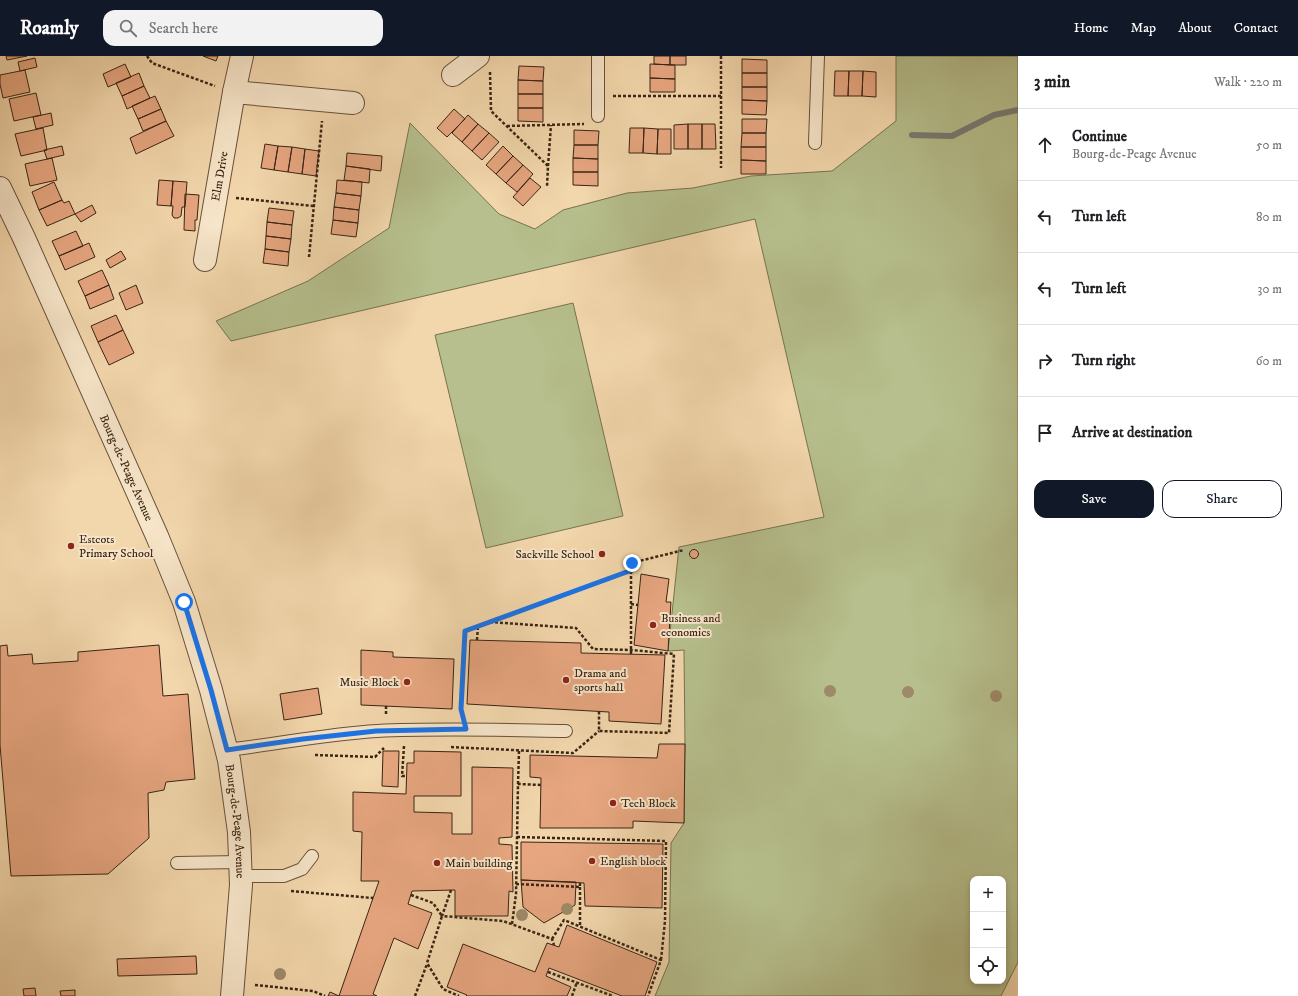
<!DOCTYPE html>
<html lang="en">
<head>
<meta charset="utf-8">
<style>
	:root { --surface:#fff; --page:#f2f2f2; --text:#202124; --muted:#757577; --line:#e0e0e0; --accent:#111827 }
	body { margin:0; font-family:"IM FELL DW Pica",serif; background:var(--page); color:var(--text) }
	.controls { position:absolute; right:12px; bottom:12px; display:grid; overflow:hidden; border-radius:8px; box-shadow:0 2px 6px #0003 }
	.controls button { width:36px; height:36px; display:grid; place-items:center; padding:0; border:0; border-bottom:1px solid var(--line); background:var(--surface); color:var(--text); font:20px sans-serif }
	.stop { position:absolute; width:12px; height:12px; margin:-9px; border:3px solid #1a73e8; border-radius:50%; background:#fff }
	.stop.end { background:#1a73e8; border-color:#fff; box-shadow:0 1px 4px #0008 }
	.list { margin:0; padding:0; list-style:none }
	h2 { display:flex; justify-content:space-between; align-items:center; height:52px; margin:0; padding:0 16px; font-size:17px }
	h2 small { font-size:13px; font-weight:400; color:var(--muted) }
	.list li { display:grid; grid-template-columns:26px 1fr auto; gap:12px; align-items:center; box-sizing:border-box; height:72px; padding:0 16px; border-top:1px solid var(--line) }
	.list b { display:block; font-size:15px; white-space:nowrap }
	.list p { margin:0; font-size:13px; white-space:nowrap; color:var(--muted) }
	.list em { font-size:13px; font-style:normal; color:var(--muted) }
	.actions { display:flex; gap:8px; padding:12px 16px }
	.actions a { flex:1; padding:9px 0; border:1px solid var(--accent); border-radius:12px; text-align:center; font-size:14px; color:var(--accent) }
	.actions .main { background:var(--accent); color:#fff }
	.icon { flex:none; width:22px; height:22px; fill:none; stroke:currentColor; stroke-width:2; stroke-linecap:round; stroke-linejoin:round }
	.map { position:relative; flex:none; width:1018px; height:940px; overflow:hidden }
	header { display:flex; align-items:center; gap:24px; box-sizing:border-box; height:56px; padding:0 20px; background:var(--accent); color:#fff }
	header strong { font-size:19px }
	nav { display:flex; gap:22px; margin-inline-start:auto; font-size:14px }
	.search { width:280px; height:36px; background:var(--page); display:flex; align-items:center; gap:10px; box-sizing:border-box; padding:0 14px; border-radius:12px; color:var(--muted); font-size:15px }
	main { display:flex }
	aside { flex:1; background:var(--surface) }
	.map>svg:first-child { display:block }
</style>
</head>
<body>
<header>
<strong>Roamly</strong>
<div class="search"><svg class="icon" aria-label="search" viewBox="0 0 24 24"><circle cx="10" cy="10" r="6"/><path d="M15 15l6 6"/></svg>Search here</div>
<nav><a>Home</a><a>Map</a><a>About</a><a>Contact</a></nav>
</header>
<main>
<div class="map">
<svg width="1018" height="940" viewBox="0 0 1018 940">
	<rect width="100%" height="100%" fill="#f3d7ac"/>
	<filter id="stains"><feTurbulence type="fractalNoise" baseFrequency=".005" numOctaves="4"/><feColorMatrix values="0 0 0 0 .2 0 0 0 0 .09 0 0 0 0 .02 0 0 0 .5 -.17"/></filter>
	<radialGradient id="worn" r=".72"><stop offset=".6" stop-color="#630" stop-opacity="0"/><stop offset="1" stop-color="#630" stop-opacity=".3"/></radialGradient>
	<path fill="#b6bf8d" stroke="#787250" fill-rule="evenodd" d="M896 0H1018V906L1001 940H655L669 906 671 787 684 767 685 688 684 594 668 595 679 491 824 461 755 163 231 285 216 265 308 225 389 172 410 67 499 158 535 173 563 154 627 137 693 132 751 120 832 115 896 65ZM973 823H1003V925H973Z
		M573 247 623 460 486 492 435 279Z"/>
	<g fill="none" stroke-linecap="round" stroke-linejoin="round">
		<path stroke="#787c75" stroke-width="6" d="M912 79 952 80 994 59 1018 54"/>
	</g>
	<path fill="#e7a680" stroke="#3a2414" d="M6 0H27L7 4Z
		M203 0H218L216 5Z
		M654 0H670V9L654 8Z
		M670 0H686V9H670Z
		M35 2 37 11 20 15 18 6Z
		M742 3 767 4V17H742Z
		M125 8 131 21 108 31 103 18Z
		M650 8 675 9V23L650 22Z
		M519 10 544 11 543 25 518 24Z
		M25 14 30 36 3 42 0 28V19Z
		M835 15H849L848 40H834Z
		M849 15H863L862 40H848Z
		M863 15 876 16V41L862 40Z
		M139 17 144 30 122 40 116 27Z
		M742 17H767V31H742Z
		M650 22 675 23V36H650Z
		M518 24 543 25V38H518Z
		M144 30 150 42 127 53 122 40Z
		M742 31H767V45L742 44Z
		M36 37 41 59 14 65 9 43Z
		M518 38H543V52H518Z
		M155 40 161 53 138 63 132 50Z
		M742 44 767 45 766 59 742 58Z
		M518 52H543V66L518 65Z
		M161 53 166 65 143 75 138 63Z
		M454 53 465 63 447 81 437 72Z
		M51 57 53 69 36 73 33 61Z
		M468 59 478 68 462 86 452 77Z
		M742 63H767L766 77H742Z
		M166 65 174 80 136 98 130 82Z
		M478 68 489 77 472 95 462 86Z
		M688 68V93H674V69Z
		M688 68H702V93H688Z
		M702 68H715L716 93H702Z
		M43 72 47 94 21 100 15 78Z
		M630 72H644L643 97H629Z
		M644 72 658 73 657 98 643 97Z
		M658 73H671V98H657Z
		M574 74 599 75 598 89H574Z
		M489 77 499 86 482 104 472 95Z
		M742 77H766V91H741Z
		M265 88 278 90 274 114 261 112Z
		M574 89H598V103L573 102Z
		M62 90 64 99 47 103 44 94Z
		M278 90 292 91 288 116 274 114Z
		M503 90 513 100 496 118 486 109Z
		M292 91 305 93 302 118 288 116Z
		M741 91H766V105L741 104Z
		M305 93 319 95 316 120 302 118Z
		M347 97 382 100 381 115 346 110Z
		M513 100 523 109 506 127 496 118Z
		M52 102 57 124 30 130 25 108Z
		M573 102 598 103V116H573Z
		M741 104 766 105V118H741Z
		M523 109 533 118 517 136 506 127Z
		M346 110 370 113 369 127 344 124Z
		M573 116H598V130L573 129Z
		M530 122 541 131 523 150 513 141Z
		M159 124 173 125 171 150 157 149Z
		M337 124 362 126 361 140 336 137Z
		M173 125 187 126 185 151H182L181 160 178 162H174L172 159 173 150H171Z
		M54 126 62 144 39 154 32 136Z
		M336 137 361 140 359 154 334 151Z
		M185 138 199 139 197 164H195V175L184 174Z
		M62 144 64 147 69 145 75 158 47 170 39 154Z
		M92 149 96 157 81 166 75 158Z
		M334 151 359 154 358 167 333 164Z
		M269 152 294 155 292 169 267 166Z
		M333 164 358 167 356 181 331 178Z
		M267 166 292 169 291 183 266 180Z
		M76 175 83 190 59 200 52 185Z
		M266 180 291 183 289 196 265 193Z
		M89 187 95 201 65 214 59 200Z
		M265 193 289 196 288 210 263 207Z
		M121 195 126 203 110 212 106 204Z
		M102 214 109 229 85 240 78 225Z
		M109 229 114 243 90 253 85 240Z
		M136 229 143 247 126 254 119 237Z
		M116 259 123 274 98 286 91 270Z
		M123 274 134 297 109 309 98 286Z
		M689.5 498a4.5 4.5 0 1 1 9 0a4.5 4.5 0 1 1-9 0Z
		M641 518 669 523 666 546H671L668 595 634 589Z
		M470 584 581 587V597L665 599 661 668 609 665V656L467 648Z
		M7 589 8 600 32 598 33 608 78 605V596L159 589 163 640 188 638 195 723 166 726 164 734 148 737 149 782 108 818 11 820 0 689V590Z
		M361 594 393 596V601L454 603 452 653 361 649Z
		M318 632 322 658 284 664 280 638Z
		M659 688H685L684 767 633 765V772H540L541 722 530 721V699L657 702Z
		M383 695H399L398 731 382 730Z
		M414 695 461 696V740H414V756L452 757V778H472V711L513 712 512 781 499 782V788L512 789 513 836 509 835 508 860H455V834L412 835 408 848 432 857 418 893 394 882 373 938 377 940H328L330 936 339 940 379 825H361L362 776 353 775V736L406 738 407 707H414Z
		M521 786 663 788 662 852 585 850 584 827 521 824Z
		M521 824 576 826 575 849 544 867 523 851Z
		M567 869 657 906 645 940H622L549 912 546 920 571 931 567 940H466L467 939 447 931 463 888 535 916 547 887 559 891Z
		M196 900 197 918 118 920 117 903Z
		M35 932 36 940H24L23 933Z
		M75 934V940H61L60 935Z"/>
	<g fill="none" stroke-linecap="round" stroke-linejoin="round">
		<g stroke="#68513a" stroke-width="14">
			<path id="service" d="M598 0V60
				M815 87 818 0
				M227 694C277 688 327 678 377 675 440 672 503 674 566 675
				M177 807 240 806
				M241 820H284L302 813 312 800"/>
		</g>
		<g stroke="#68513a" stroke-width="24">
			<g id="minor">
				<path d="M453 19 478 0"/>
				<path d="M234 36 353 47"/>
				<path id="s1" d="M0 132 24 182 157 480 184 546 211 634 229 704 239 776 241 829 232 940"/>
				<path id="s2" d="M205 204 234 36 242 0"/>
			</g>
		</g>
		<path stroke="#3a2414" stroke-width="2.5" stroke-dasharray="3 2" stroke-linecap="butt" d="M147 0 152 7 215 30
			M721 0V112
			M490 16 491 55 548 110 547 131
			M613 40H721
			M507 70 584 68
			M548 110 551 69
			M236 142 314 150
			M309 201 322 65
			M631 507 684 494
			M631 548 638 549
			M490 566 576 572 593 593 631 594 674 598 669 677 599 675V655
			M477 584 478 570
			M631 598V514
			M386 650V659
			M462 659 461 653 465 575 631 514 632 503
			M404 690 402 720H406
			M451 691 573 697 599 675
			M315 699 375 701 384 692
			M518 728 519 695
			M517 781 666 785 665 865 661 904
			M516 828 580 831V827
			M580 831V870
			M451 834 442 860 503 865 552 883 554 889
			M291 835 373 842
			M411 839 433 847 442 860 427 907 443 933 459 940
			M512 868 516 838 518 728 541 729
			M552 883 564 864 661 904 648 940
			M548 916 613 940
			M255 929 313 935 325 940
			M415 940 427 908
			M572 940 577 926"/>
		<use href="#service" stroke="#f7e5c9" stroke-width="12"/>
		<use href="#minor" stroke="#f7e5c9" stroke-width="22"/>
	</g>
	<g fill="#9e8a69">
		<circle cx="830" cy="635" r="6"/>
		<circle cx="908" cy="636" r="6"/>
		<circle cx="996" cy="640" r="6"/>
		<circle cx="567" cy="853" r="6"/>
		<circle cx="522" cy="859" r="6"/>
		<circle cx="280" cy="918" r="6"/>
	</g>
	<g fill="none" stroke-linecap="round" stroke-linejoin="round">
		<path stroke="#1a73e8" stroke-width="5" d="M184 546 211 634 227 694 303 683 376 675 466 673 461 653 465 575 632 514V507"/>
	</g>
	<g fill="#8f2418" stroke="#f7e5c9" stroke-width="1.5">
		<circle cx="71" cy="490" r="4"/>
		<circle cx="602" cy="498" r="4"/>
		<circle cx="653" cy="569" r="4"/>
		<circle cx="566" cy="624" r="4"/>
		<circle cx="407" cy="626" r="4"/>
		<circle cx="613" cy="747" r="4"/>
		<circle cx="592" cy="805" r="4"/>
		<circle cx="437" cy="807" r="4"/>
	</g>
	<g text-anchor="middle" stroke-width="4" stroke-linejoin="round" paint-order="stroke">
		<g font-size="12" fill="#3a2414" stroke="#f7e5c9">
			<text dy="4" stroke="none"><textPath href="#s2" startOffset="85">Elm Drive</textPath></text>
			<text dy="4" stroke="none"><textPath href="#s1" startOffset="307">Bourg-de-Peage Avenue</textPath></text>
			<text dy="4" stroke="none"><textPath href="#s1" startOffset="679">Bourg-de-Peage Avenue</textPath></text>
		</g>
		<g font-size="12" fill="#3a2414" stroke="#f7e5c9" text-anchor="start">
			<text x="79" y="487">Estcots<tspan x="79" dy="14">Primary School</tspan></text>
			<text x="594" y="502" text-anchor="end">Sackville School</text>
			<text x="661" y="566">Business and<tspan x="661" dy="14">economics</tspan></text>
			<text x="574" y="621">Drama and<tspan x="574" dy="14">sports hall</tspan></text>
			<text x="399" y="630" text-anchor="end">Music Block</text>
			<text x="621" y="751">Tech Block</text>
			<text x="600" y="809">English block</text>
			<text x="445" y="811">Main building</text>
		</g>
	</g>
	<rect width="100%" height="100%" filter="url(#stains)"/>
	<rect width="100%" height="100%" fill="url(#worn)"/>
</svg>
<div class="controls">
<button>+</button>
<button>−</button>
<button><svg class="icon" aria-label="locate" viewBox="0 0 24 24"><circle cx="12" cy="12" r="6"/><path d="M12 2v4M12 18v4M2 12h4M18 12h4"/></svg></button>
</div>
<div class="stop" style="left:184px;top:546px"></div>
<div class="stop end" style="left:632px;top:507px"></div>
</div>
<aside>
<h2>3 min<small>Walk · 220 m</small></h2>
<ul class="list">
<li><svg class="icon" aria-label="ahead" viewBox="0 0 24 24"><path d="M12 20V5M6 11l6-6 6 6"/></svg><div><b>Continue</b><p>Bourg-de-Peage Avenue</p></div><em>50 m</em></li>
<li><svg class="icon" aria-label="left" viewBox="0 0 24 24"><path d="M17 20v-9H6M10 6l-5 5 5 5"/></svg><div><b>Turn left</b></div><em>80 m</em></li>
<li><svg class="icon" aria-label="left" viewBox="0 0 24 24"><path d="M17 20v-9H6M10 6l-5 5 5 5"/></svg><div><b>Turn left</b></div><em>30 m</em></li>
<li><svg class="icon" aria-label="right" viewBox="0 0 24 24"><path d="M7 20v-9h11M14 6l5 5-5 5"/></svg><div><b>Turn right</b></div><em>60 m</em></li>
<li><svg class="icon" aria-label="arrive" viewBox="0 0 24 24"><path d="M6 21V4h12l-3 4 3 4H6"/></svg><div><b>Arrive at destination</b></div></li>
</ul>
<div class="actions"><a class="main">Save</a><a>Share</a></div>
</aside>
</main>
</body>
</html>
